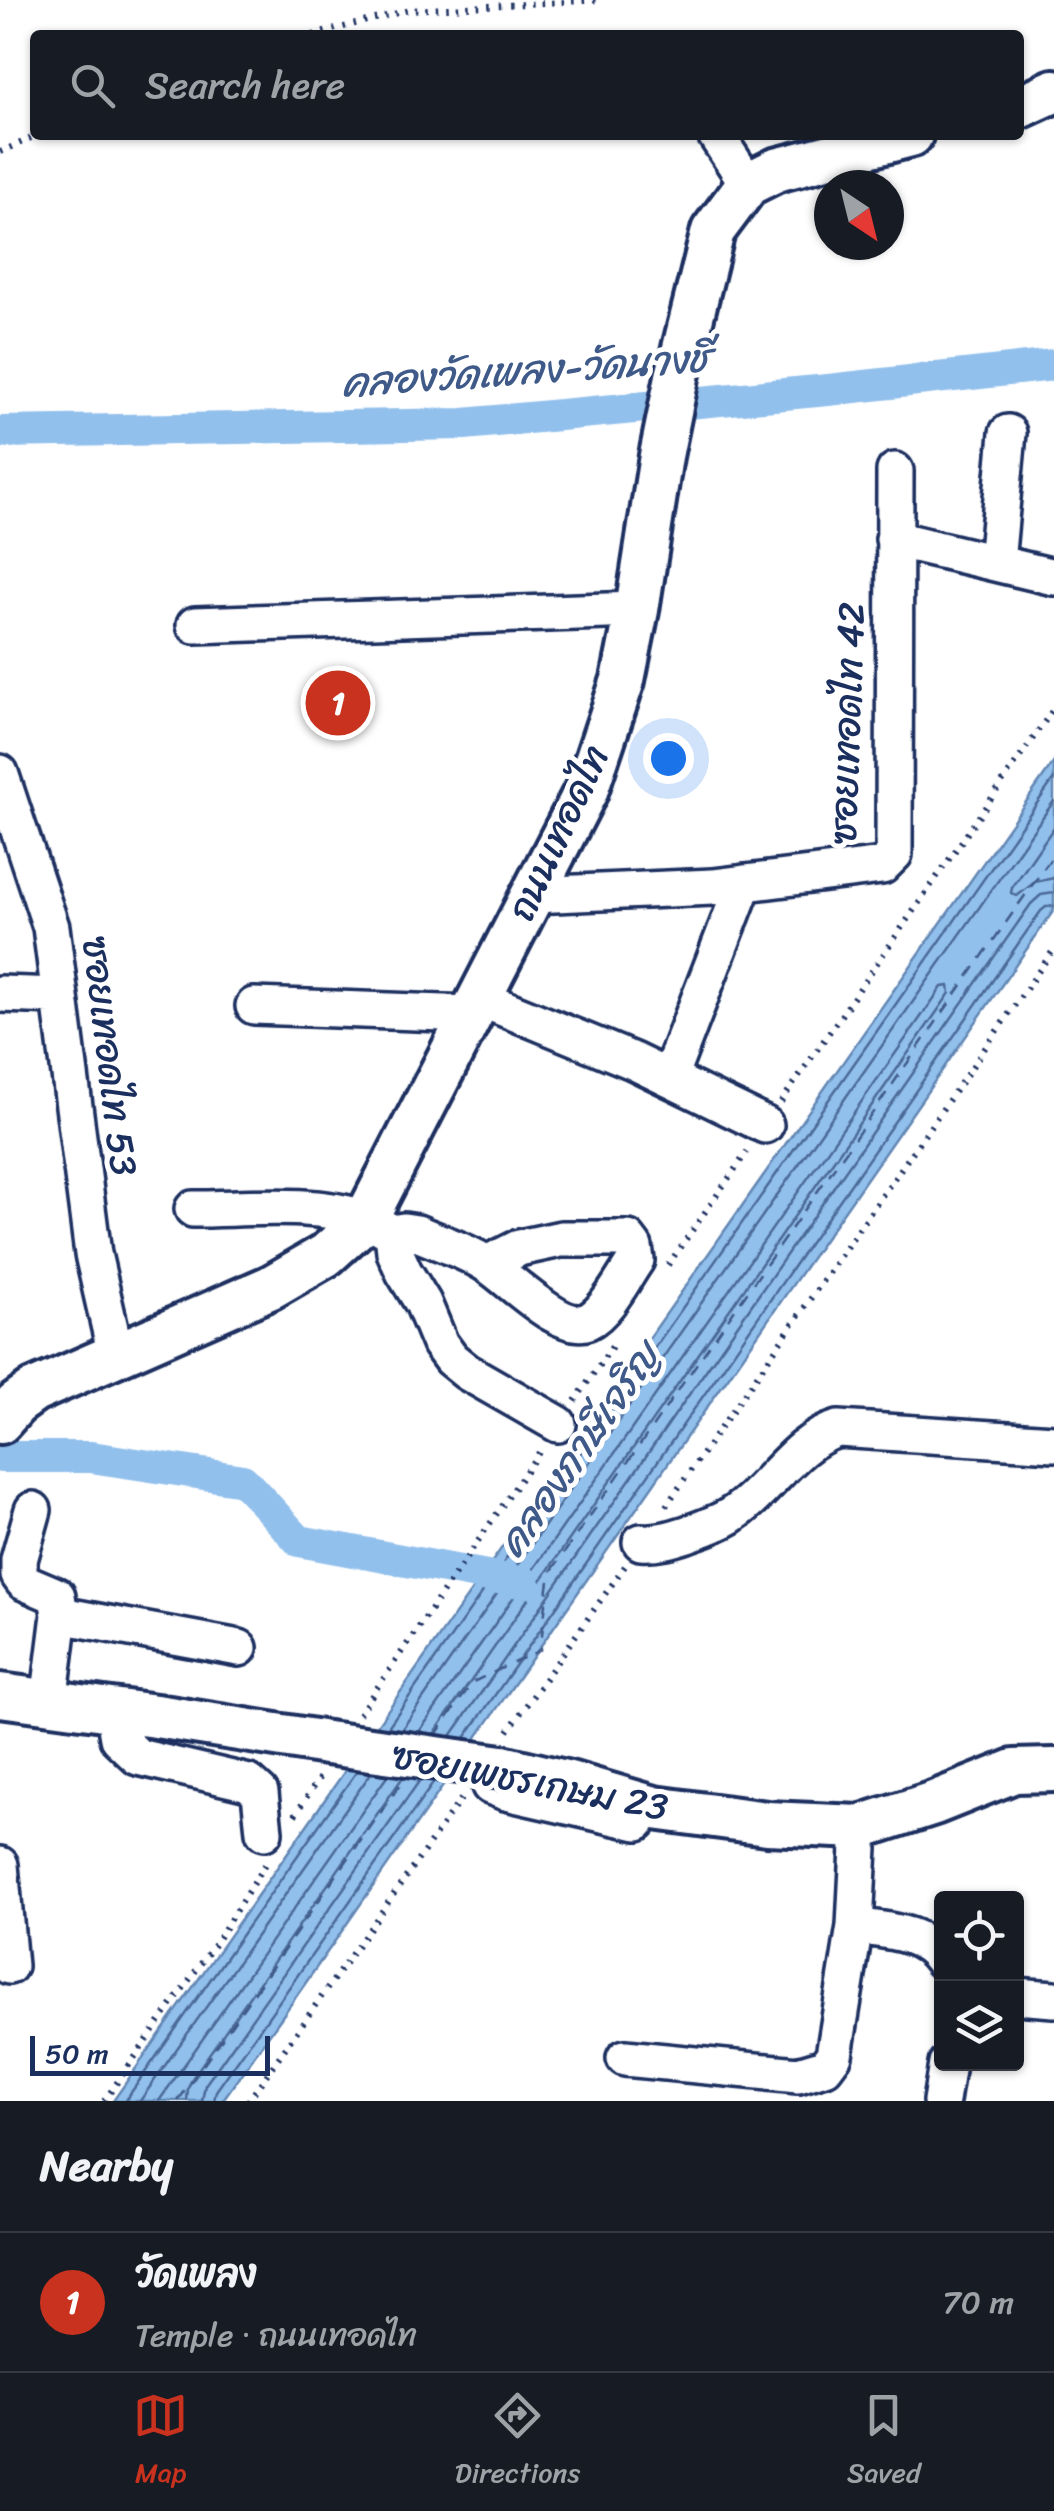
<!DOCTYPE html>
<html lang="en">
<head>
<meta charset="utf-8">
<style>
	:root { --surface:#171b24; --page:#242831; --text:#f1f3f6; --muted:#9ea1a6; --line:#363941; --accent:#c8321e }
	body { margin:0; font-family:Sriracha,"Playpen Sans Thai",sans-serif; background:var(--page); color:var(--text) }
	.controls { position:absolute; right:30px; bottom:30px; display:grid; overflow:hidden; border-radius:10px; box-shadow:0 2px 8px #0004 }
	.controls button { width:90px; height:90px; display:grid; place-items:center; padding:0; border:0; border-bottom:2px solid var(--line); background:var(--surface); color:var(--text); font:50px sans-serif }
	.compass { position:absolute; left:814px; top:170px; width:90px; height:90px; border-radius:50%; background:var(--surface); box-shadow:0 2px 8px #0004; rotate:145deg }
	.scale { position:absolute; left:30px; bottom:25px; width:240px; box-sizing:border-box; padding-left:10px; border:5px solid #1b2f5e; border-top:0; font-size:28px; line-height:35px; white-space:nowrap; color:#1b2f5e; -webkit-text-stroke:8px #fff; paint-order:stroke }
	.you { position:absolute; left:668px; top:758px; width:35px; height:35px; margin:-25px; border:8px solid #fff; border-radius:50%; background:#1a73e8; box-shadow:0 0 0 15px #1a73e833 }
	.badge { display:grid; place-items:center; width:65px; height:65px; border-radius:50%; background:var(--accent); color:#fff; font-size:32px; font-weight:700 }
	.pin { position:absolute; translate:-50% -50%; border:5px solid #fff; box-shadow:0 2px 10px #0006 }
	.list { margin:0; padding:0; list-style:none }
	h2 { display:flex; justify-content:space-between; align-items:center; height:130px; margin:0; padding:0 40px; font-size:42px }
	h2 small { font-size:32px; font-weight:400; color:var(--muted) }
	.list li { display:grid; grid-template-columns:65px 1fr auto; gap:30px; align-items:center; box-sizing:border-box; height:140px; padding:0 40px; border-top:2px solid var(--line) }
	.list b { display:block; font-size:38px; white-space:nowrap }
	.list p { margin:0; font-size:32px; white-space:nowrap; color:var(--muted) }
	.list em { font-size:32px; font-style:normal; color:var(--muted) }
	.icon { flex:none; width:55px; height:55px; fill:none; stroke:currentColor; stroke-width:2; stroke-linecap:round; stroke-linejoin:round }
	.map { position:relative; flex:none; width:1054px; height:2101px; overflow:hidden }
	.search { position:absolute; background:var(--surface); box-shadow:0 2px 8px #0004; left:30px; right:30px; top:30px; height:110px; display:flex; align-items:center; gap:25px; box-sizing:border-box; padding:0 35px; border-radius:10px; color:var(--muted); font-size:38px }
	.sheet { height:270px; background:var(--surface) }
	nav { display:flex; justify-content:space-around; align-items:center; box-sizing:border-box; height:140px; border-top:2px solid var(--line); background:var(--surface); font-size:28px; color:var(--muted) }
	nav a { display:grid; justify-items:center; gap:5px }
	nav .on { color:var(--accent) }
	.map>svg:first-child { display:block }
</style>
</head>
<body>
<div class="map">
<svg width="1054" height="2101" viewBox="0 0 1054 2101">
	<rect width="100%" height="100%" fill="#fff"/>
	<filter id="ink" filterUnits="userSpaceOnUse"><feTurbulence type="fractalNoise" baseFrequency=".01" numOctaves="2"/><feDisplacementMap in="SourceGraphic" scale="20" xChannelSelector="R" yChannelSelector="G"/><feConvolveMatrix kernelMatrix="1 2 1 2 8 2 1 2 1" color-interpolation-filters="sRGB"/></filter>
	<g filter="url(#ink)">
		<path fill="#92c0ec" stroke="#6286b3" stroke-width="2.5" d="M1054 762V910L293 2001 222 2101H113Z"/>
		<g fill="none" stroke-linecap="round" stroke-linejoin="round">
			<path stroke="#4b6997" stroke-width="2.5" d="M1054 827 1012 888 1011 893 1017 896 1035 882 1054 878
				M388 1727 1054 779
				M402 1729 1054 801
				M419 1732 942 987 949 986 950 993 434 1734
				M451 1736 1031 904 1041 895 1054 893
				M465 1738 1041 911 1046 907 1054 906
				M125 2101 357 1771
				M140 2101 371 1773
				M159 2101 388 1775
				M187 2101 188 2088 193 2077 403 1777
				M202 2101 205 2085 420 1780
				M214 2101 216 2091 434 1782"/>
			<path stroke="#92c0ec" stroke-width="32" d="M0 432 464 424 828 390 1054 365
				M0 1457H91L243 1480 299 1541 525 1583"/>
			<path stroke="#3f5a89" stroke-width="2.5" stroke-dasharray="12 10" stroke-linecap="butt" d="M435 1736 473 1682 540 1650 550 1573 1054 854
				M178 2101 407 1775"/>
			<g stroke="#1b2f5e" stroke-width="42">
				<path id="minor" d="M716 135 748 184
					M894 539 1054 577
					M996 563 1008 433
					M195 625 637 610
					M0 773 51 927 93 1254 116 1355
					M532 895 713 887 882 866 894 854 895 471
					M0 994 59 996
					M479 998 633 1061 765 1125
					M254 1006 471 1014
					M669 1078 744 883
					M193 1209C246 1209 314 1201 365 1219 375 1222 384 1229 393 1233L395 1252 404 1272 423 1303 440 1344 451 1359 467 1372 558 1424
					M393 1233 404 1231 417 1233C440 1243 467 1251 488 1265 510 1279 561 1333 588 1321 607 1312 624 1277 636 1260L634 1247 628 1239H561L519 1248 487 1264
					M33 1510 19 1560V1575L24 1582 57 1596 60 1615 49 1702
					M641 1542C658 1543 671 1539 687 1534 701 1529 717 1524 730 1516 770 1491 792 1443 838 1429L1054 1443
					M60 1615 239 1648
					M113 1710 118 1738 138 1757 249 1783 260 1793 264 1832
					M490 1786 506 1792 638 1822
					M0 1865 9 1966
					M855 1926C887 1931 922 1931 942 1960
					M1016 1996 1054 1999
					M625 2058 798 2075 825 2067 834 2055 855 1926 860 1827
					M941 2101 947 2064"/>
			</g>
			<g stroke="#1b2f5e" stroke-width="50">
				<path id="major" d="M1019 107 1054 91
					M0 1422 16 1404 34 1391 271 1287 326 1255 366 1219 586 791 623 680 637 610 661 456 677 377 713 231 748 184 776 170 911 135
					M0 1695 156 1716 327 1743
					M502 1767 569 1783 654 1808 767 1823 860 1827 934 1803 1014 1771 1054 1770"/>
			</g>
			<path stroke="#1b2f5e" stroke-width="6" stroke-dasharray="2.5 8" stroke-linecap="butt" d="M313 35 409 10 603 0
				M0 152 38 135
				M781 1102 1054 708
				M668 1265 747 1152
				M575 1401 613 1345
				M666 1506 1054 949
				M359 1714 542 1448
				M508 1731 625 1566
				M295 1815 321 1775
				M104 2101 216 1942 265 1864
				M248 2101 461 1799"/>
			<use href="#minor" stroke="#fff" stroke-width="35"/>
			<use href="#major" stroke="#fff" stroke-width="42"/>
			<g stroke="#1b2f5e" stroke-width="50" stroke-linecap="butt">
				<path id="major-bridge" d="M327 1743 502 1767"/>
			</g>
			<use href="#major-bridge" stroke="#fff" stroke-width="42"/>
		</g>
	</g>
	<g text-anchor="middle" stroke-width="10" stroke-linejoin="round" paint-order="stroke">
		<g font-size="38" fill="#1b2f5e" stroke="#fff">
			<text transform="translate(847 723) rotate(-88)" y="13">ซอยเทอดไท 42</text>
			<text transform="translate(558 833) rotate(-65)" y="13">ถนนเทอดไท</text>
			<text transform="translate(110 1056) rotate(83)" y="13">ซอยเทอดไท 53</text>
			<text transform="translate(530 1781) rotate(11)" y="13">ซอยเพชรเกษม 23</text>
		</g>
		<g font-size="40" font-style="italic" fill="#3f5a89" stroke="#fff">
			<text transform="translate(525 370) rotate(-4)" y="14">คลองวัดเพลง-วัดนางชี</text>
			<text transform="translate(578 1449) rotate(-55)" y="14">คลองภาษีเจริญ</text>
		</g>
	</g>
</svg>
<div class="controls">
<button><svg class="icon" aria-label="locate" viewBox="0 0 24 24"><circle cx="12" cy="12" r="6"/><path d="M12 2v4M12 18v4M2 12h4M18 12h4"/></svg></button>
<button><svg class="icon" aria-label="layers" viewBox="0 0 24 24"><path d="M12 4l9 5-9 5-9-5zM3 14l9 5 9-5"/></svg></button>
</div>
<svg class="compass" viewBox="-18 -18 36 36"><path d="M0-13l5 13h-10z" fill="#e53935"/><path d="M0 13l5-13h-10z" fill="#9ea1a6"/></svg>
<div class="scale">50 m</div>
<div class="you"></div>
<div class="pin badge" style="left:338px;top:703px">1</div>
<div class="search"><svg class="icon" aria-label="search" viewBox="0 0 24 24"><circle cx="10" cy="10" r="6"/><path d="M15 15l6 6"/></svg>Search here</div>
</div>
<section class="sheet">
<h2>Nearby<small></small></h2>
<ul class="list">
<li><span class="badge">1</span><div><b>วัดเพลง</b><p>Temple · ถนนเทอดไท</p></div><em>70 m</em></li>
</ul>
</section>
<nav>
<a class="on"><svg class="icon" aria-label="map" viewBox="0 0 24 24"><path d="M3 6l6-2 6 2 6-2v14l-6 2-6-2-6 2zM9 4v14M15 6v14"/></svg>Map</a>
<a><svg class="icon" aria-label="directions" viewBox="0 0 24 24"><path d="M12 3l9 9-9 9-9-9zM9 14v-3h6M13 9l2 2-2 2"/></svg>Directions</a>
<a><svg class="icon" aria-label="saved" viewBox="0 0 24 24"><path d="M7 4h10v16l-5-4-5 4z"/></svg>Saved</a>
</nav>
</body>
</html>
